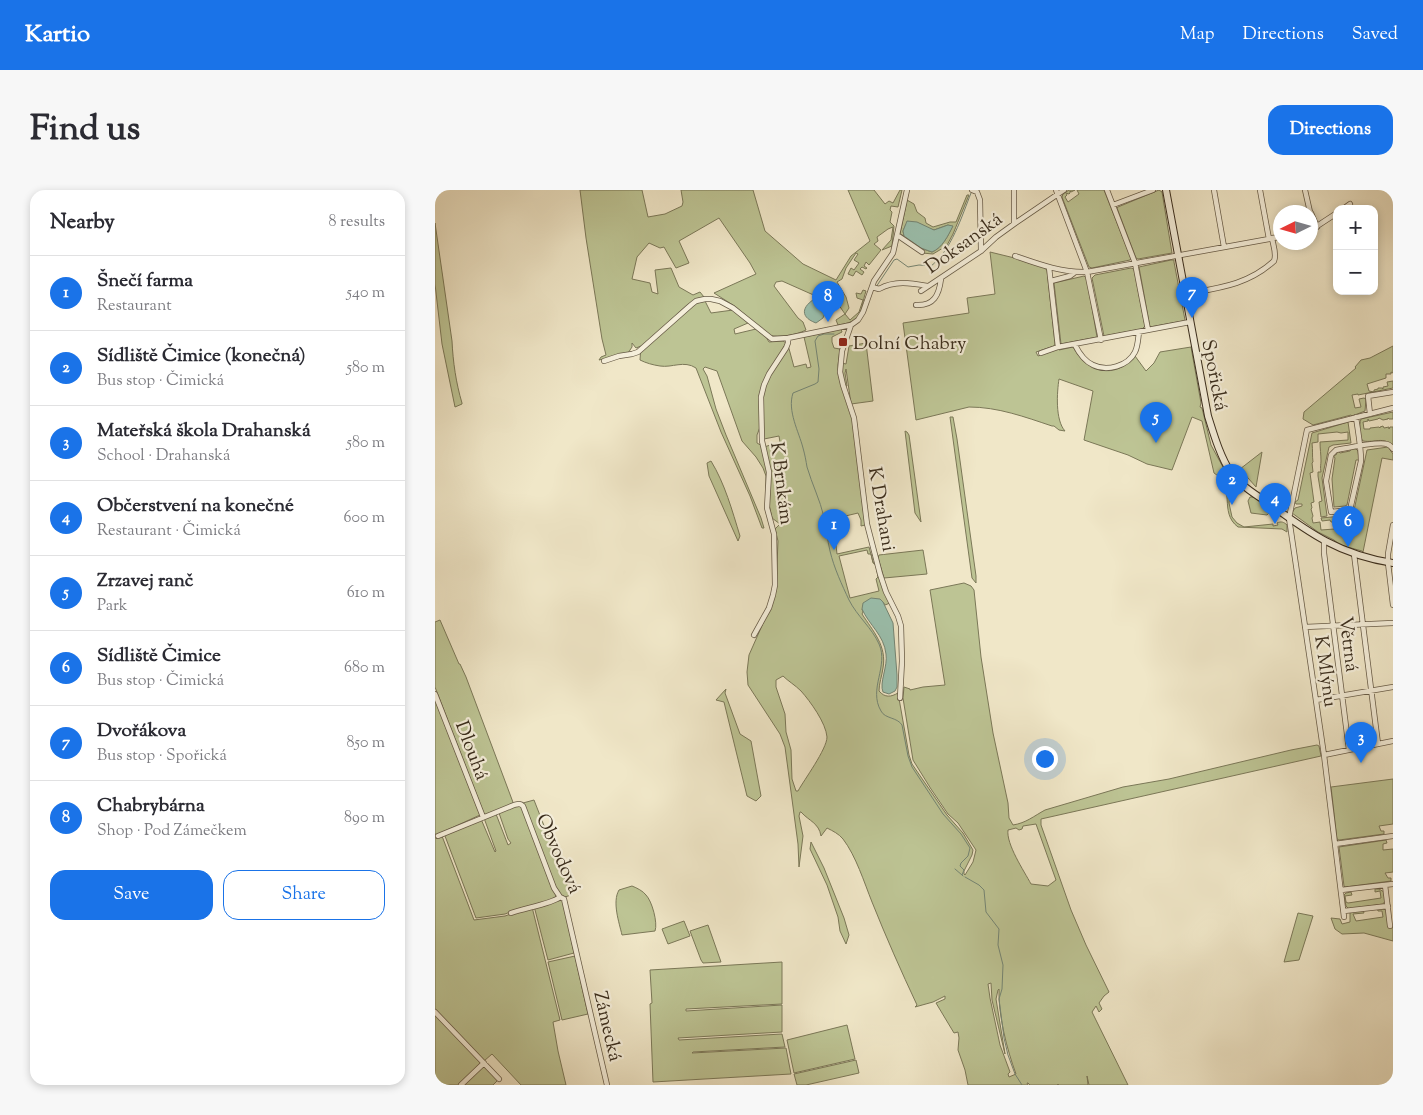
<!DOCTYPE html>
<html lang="en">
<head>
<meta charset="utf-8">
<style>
	:root { --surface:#fff; --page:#f7f7f7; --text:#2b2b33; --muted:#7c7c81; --line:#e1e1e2; --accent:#1a73e8 }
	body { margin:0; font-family:"Sorts Mill Goudy",serif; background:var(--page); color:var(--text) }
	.controls { position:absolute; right:15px; top:15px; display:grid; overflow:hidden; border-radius:10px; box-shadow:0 2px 8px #0003 }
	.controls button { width:45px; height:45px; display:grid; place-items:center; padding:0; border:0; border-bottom:1px solid var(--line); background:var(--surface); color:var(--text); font:25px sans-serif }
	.compass { position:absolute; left:838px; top:15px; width:45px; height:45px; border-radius:50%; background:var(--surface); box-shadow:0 2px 8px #0003; rotate:265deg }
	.you { position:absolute; left:609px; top:568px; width:18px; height:18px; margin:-12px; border:4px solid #fff; border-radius:50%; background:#1a73e8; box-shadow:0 0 0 8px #1a73e833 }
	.badge { display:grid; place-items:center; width:32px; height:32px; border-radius:50%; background:var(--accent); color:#fff; font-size:16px; font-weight:700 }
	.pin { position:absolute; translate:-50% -41px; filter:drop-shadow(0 1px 2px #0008) }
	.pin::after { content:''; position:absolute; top:26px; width:18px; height:15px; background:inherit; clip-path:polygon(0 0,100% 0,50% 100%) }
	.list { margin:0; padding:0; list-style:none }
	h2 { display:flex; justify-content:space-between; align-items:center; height:65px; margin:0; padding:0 20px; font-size:21px }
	h2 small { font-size:16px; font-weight:400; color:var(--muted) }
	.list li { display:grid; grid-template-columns:32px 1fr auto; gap:15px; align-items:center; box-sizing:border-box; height:75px; padding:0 20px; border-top:1px solid var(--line) }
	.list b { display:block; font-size:19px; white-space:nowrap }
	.list p { margin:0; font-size:16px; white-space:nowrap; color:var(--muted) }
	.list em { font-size:16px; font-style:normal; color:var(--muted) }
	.actions { display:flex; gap:10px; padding:15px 20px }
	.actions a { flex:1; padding:11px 0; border:1px solid var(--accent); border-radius:15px; text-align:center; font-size:18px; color:var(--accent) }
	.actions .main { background:var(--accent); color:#fff }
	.map { position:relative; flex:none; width:958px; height:895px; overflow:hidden; border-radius:15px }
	header { display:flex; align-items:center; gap:30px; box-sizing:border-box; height:70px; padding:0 25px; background:var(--accent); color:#fff }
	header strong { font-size:24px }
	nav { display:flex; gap:28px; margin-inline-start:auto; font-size:18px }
	.intro { display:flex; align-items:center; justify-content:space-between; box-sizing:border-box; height:120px; padding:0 30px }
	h1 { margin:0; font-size:35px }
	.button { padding:12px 22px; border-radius:15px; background:var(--accent); color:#fff; font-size:18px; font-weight:700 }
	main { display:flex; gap:30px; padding:0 30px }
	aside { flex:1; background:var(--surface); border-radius:15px; box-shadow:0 2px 8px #0003 }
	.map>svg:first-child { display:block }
</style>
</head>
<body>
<header>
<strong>Kartio</strong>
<nav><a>Map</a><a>Directions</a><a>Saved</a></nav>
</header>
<div class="intro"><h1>Find us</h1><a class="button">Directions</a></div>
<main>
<aside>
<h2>Nearby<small>8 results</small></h2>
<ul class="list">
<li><span class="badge">1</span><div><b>Šnečí farma</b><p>Restaurant</p></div><em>540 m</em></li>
<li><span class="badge">2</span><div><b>Sídliště Čimice (konečná)</b><p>Bus stop · Čimická</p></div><em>580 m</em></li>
<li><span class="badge">3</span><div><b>Mateřská škola Drahanská</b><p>School · Drahanská</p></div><em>580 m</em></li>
<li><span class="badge">4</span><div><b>Občerstvení na konečné</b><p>Restaurant · Čimická</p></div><em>600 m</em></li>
<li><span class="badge">5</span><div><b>Zrzavej ranč</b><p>Park</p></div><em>610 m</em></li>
<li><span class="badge">6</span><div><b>Sídliště Čimice</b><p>Bus stop · Čimická</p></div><em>680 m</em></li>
<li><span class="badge">7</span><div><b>Dvořákova</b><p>Bus stop · Spořická</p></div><em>850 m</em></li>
<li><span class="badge">8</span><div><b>Chabrybárna</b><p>Shop · Pod Zámečkem</p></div><em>890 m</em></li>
</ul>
<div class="actions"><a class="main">Save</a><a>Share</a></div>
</aside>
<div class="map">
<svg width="958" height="895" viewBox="0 0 958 895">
	<rect width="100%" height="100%" fill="#f0e7c8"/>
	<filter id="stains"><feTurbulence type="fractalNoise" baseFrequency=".004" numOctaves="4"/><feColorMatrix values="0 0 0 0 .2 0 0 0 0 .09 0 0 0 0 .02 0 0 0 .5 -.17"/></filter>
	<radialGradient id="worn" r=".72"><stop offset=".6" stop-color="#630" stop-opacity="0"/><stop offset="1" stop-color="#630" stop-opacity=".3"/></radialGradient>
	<path fill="#bdc494" stroke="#7b7858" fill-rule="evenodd" d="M145 0H207L213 27 230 24 247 16 248 12 246 0H318L330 41 368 74 401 90 416 66 435 51 413 0H439L450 14 454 11 458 13 465 0H467L463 17 456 16 455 20 457 22 455 32 459 36 457 56 447 60 456 50 458 37 453 39 442 47 443 51 439 54 446 60 434 75 431 72 429 76 432 78 431 79 427 77 425 79 429 82 427 85 421 81 418 86 413 84 416 78 419 80 424 73 419 70 423 64 421 63 411 78 407 89 402 92 411 107 414 118 410 124 415 130 424 122 428 110 422 108 421 103 426 104 428 100 431 101C424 122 430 131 403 135L401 130 410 124 401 111 394 116 383 107 347 91 341 92 339 96 363 128 368 132 371 140C361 145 344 148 334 145L301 117 279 103 321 84 315 73 284 28 244 51 254 73 241 78 229 57 225 58 214 53 202 67 197 89 215 93 217 102 223 104 220 80 236 78 244 97 258 105 265 102 269 107 252 115 212 152 262 113 270 111 276 123 298 120 313 133 299 139 300 144 321 139 331 147 334 152 348 151 351 153 328 193 325 237 322 245V253L329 257 345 252 344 246 329 249 327 213 330 195 353 155 359 177 371 174 372 178 376 177 369 147 406 139 407 142 397 147V152L399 158 405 159 403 175 404 187 418 229 430 335 426 336V330L423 323 398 329 402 364 434 357 438 372 440 373 455 413 450 415 448 412 427 419 428 422 427 424C438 441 452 456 448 478 447 486 444 493 444 501 450 508 456 507 463 503L474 565 477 574 512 625 528 643 538 660 537 665 529 681V684L530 685 538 672 541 660 523 633 513 624 496 599 478 570 468 508 469 497 475 499V500L488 497 510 495 495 400 529 393 536 396 539 400 546 467 558 543 573 613 574 628 578 635C591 633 599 626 610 620L688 597 734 589 856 560 882 555 884 556 886 566 606 629V635L636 720 651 755 674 802 669 806 664 813 667 819 664 822 661 816 657 822 693 895H654L652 886 653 895H624L623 894 622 895H595L593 893H592L593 895H533L530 880 523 860 524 848 523 842 519 843 501 813 510 809V806L498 812 480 817 482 815C466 781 451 747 437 712 429 692 421 666 408 649 404 644 398 641 392 638L386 646C384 633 374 631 366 622H365L364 626 368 646 364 677 363 654 350 557 345 544 313 495 312 482 314 465 337 413 341 399 343 351 340 339 345 334 337 328 334 314H331V286L328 278 321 267 307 251 282 181 270 177 268 179 272 186 281 219 291 245 326 328 329 338H327L315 306 286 242 261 178C249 170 237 178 225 176 218 175 211 173 205 170L206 156 201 158 197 153V157L193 163 164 170 166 167 171 165 167 149 151 48ZM432 360 433 364H436L438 373 441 375 443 387 441 389 444 401 415 408 404 366ZM348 486C353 491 360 495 366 501 375 511 391 533 392 547 392 559 369 590 363 601H361L357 589 356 560 351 542 350 524 341 497V490ZM601 634 621 690 613 696 596 694C589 681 571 654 573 640L581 638 584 640 587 639 588 636ZM556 793 557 810 570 864 561 809 563 800 564 799C563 824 572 860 581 884L574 887 573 884 575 882 565 855 555 808 553 794Z
		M634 0H640L636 2 635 1V3L634 4 631 3 632 5 630 7 633 12 644 4 642 0H669L696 68 695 70 657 78 654 77 627 7 628 4Z
		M724 0 727 2 737 63 703 69 701 68 682 18 683 17Z
		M532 5H534L518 44 510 59 508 58 498 64 487 63 488 59 497 62C507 58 513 46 517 37L513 35 499 40C488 37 482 29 471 34L468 41 469 46 465 44 472 10 479 14 482 22 490 28 491 33 498 37 515 32H521Z
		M0 33 17 151C18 172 21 193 27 213V214L20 217 7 154 0 94Z
		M555 62 604 74 612 80 620 154 619 156 601 162 603 166 622 158 624 160 638 157C652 183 680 190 700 166L711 181 719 173 725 162 756 157 766 213 765 217 767 218 776 255 796 292 794 313 797 327 802 333 809 337 838 334V336L843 335 842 333C846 331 849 332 852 335V342L847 339 803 337C783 322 802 297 779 283L767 231 757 227 737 280 712 274 693 265 649 250 658 201 624 189C622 202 620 230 630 241L624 240 619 236H617C590 227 563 217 534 217L481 230 468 133 534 123 532 108 560 104Z
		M736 70H739V72L750 130 748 131 715 137 704 77Z
		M696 78 699 79 710 136 707 139 669 146 657 88 660 85Z
		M649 86 652 89 662 147 626 154 619 93Z
		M431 153 438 211 416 214 411 179 410 183 412 196H410L407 187V173L411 174 414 156Z
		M958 156V183L956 182V184H951V188L932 194 934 201 939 202V200L943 199V198H947L948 199V197L953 196 952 192 958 191V198L923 205V204L917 205 920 218 926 217 924 209 929 208 931 209 930 221 917 226 916 225 878 235 868 229 869 222 921 178 920 177 926 170 935 168Z
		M958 222V229H954L953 228V229L948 230 944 228 943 229 934 231 933 229V231L928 232 929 239H935V238L944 237 945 238V237L948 236 949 238 954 237V239L955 237H958V256C948 246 940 253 928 251 924 247 924 235 926 229Z
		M515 227H518L522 249 541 386V393L537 388Z
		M913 232 916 253 898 255 894 257 887 288 892 326 886 327 884 312 887 311 883 286V282H886C885 277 886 274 886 271 886 264 885 259 885 252L913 250V242L906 243 902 242 883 244V252L877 253C878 261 877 265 878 272L877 273 878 282 875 283 879 312 876 313 877 318 876 319 878 326 877 328 878 333 885 332 886 340 926 337 925 329H921L919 331 911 329 910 331 901 330 899 332H896L895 330 887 331 886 328 918 325 932 260 953 257 958 264V270L947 268 928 362 927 361 905 355 899 350 883 342 857 323 860 318 867 316V314H861L860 312 863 310 877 243Z
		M470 241 472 242 474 245 486 332 480 323Z
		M917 258 921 259 923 261 924 270H921L912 315 910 316 899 317 897 289 900 268 898 265H901L902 263 901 262 903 261 905 263 915 261Z
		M827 262 821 297 805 279Z
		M276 271C290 294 297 320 305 346L303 351 274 286 272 273Z
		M815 307H820L834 318V323L832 325 816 323 813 311Z
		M488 360 492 384 449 388 443 368 444 365Z
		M5 430 24 474H25L31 487 79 615 52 625 49 624 0 497V432Z
		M291 499 290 503 305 544 316 551 326 606 321 611 312 606 289 512 281 510Z
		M0 509 45 625 1 645 0 643Z
		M958 589V634L944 636 946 641H949V644L904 650 902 649 896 597Z
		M99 610 136 705 130 707 123 703 88 613Z
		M83 615 87 617 121 706 119 710 83 719 70 724 41 728 10 646 11 643 46 629 60 662 61 661 49 628 61 624 73 655 76 653 73 649 64 623Z
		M7 646 39 730 70 726 97 717 125 830 118 832 123 861 131 895H86L57 864 49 871 0 819V648Z
		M951 650 952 653 948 654V660L958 659V682L950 683 953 688H956V691L910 697 909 696 904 657Z
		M376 652 389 678 409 728 414 745 411 754 405 741 403 727 392 695 375 659Z
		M197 696C202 698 208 701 211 705 217 711 223 733 220 741L187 745C184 732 177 712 184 700Z
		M940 699H944L949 702 950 711 948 714 914 719 911 716 909 705 911 703 916 702 917 705 910 706 911 712 913 713 946 708 945 701 940 702Z
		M128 710 139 763 113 770 99 716Z
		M942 718H948L952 721 954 736 958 737V751L929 743 907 744 900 739 896 728 905 729 907 734 915 732V722L928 720 929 723 918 724 921 731 948 727 947 721H943Z
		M863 723 878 726 864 770 849 772Z
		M249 731 255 746 233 754 227 739Z
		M273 735 286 772 268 773 266 770 255 741Z
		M140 766 153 824 127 830 113 772Z
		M347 772V814L251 819V821L347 815V842L243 848 244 850 347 844 350 857 258 862 257 863 351 858 356 884 218 892 215 814 217 813 215 780Z
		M0 824 46 873 23 895H4L0 891Z
		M412 835 420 869 359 883 352 850Z
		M421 870 424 883 371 895H362L359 884Z
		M49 876 63 890 58 895H28Z"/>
	<path fill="#9bc1af" stroke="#748574" d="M472 31 482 32 499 40 513 35 518 36C513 46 507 58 497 62L486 58 469 46 468 41Z
		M383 107 387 110 391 121 388 128 381 133C362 126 369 114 383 107Z
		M436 408 445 409 448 412 458 433 462 485V497L460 501 454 504 448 502C444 493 453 476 451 464 449 445 434 435 427 419L428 413Z"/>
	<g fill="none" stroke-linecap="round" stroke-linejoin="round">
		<path stroke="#748574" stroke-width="1" d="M441 97 459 70 462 69 473 77 484 75 496 76C516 61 527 26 536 3
			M399 144H389L383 146 380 151 384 179 383 192 380 194 358 203C352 221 364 242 368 258 370 265 371 271 372 277 377 294 385 310 389 327 392 338 392 350 395 361 399 378 407 395 414 410 422 426 437 438 444 454 454 476 433 499 446 521 450 529 462 527 467 535L473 566 477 577 508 624 526 644 535 658 533 666 526 673 525 676 529 680 527 685 528 686
			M520 679 527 685
			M530 687 544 695 549 700 551 722 564 739 563 755 568 775 567 799 564 809 569 848 573 865 580 884 587 895"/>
		<g stroke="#675b47" stroke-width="6">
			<path id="street" d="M537 0 542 2 545 10 546 61
				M579 0V34
				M621 0 652 82 666 150
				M672 0 700 73 713 140
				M779 0 789 57
				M870 0 875 22
				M678 15 718 0
				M908 19 915 14
				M876 23 882 37
				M876 40 902 23
				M462 45 487 62
				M837 48 846 47
				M580 66C603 74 627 83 652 82L834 49
				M614 77 623 157
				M616 91 635 86 639 83
				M437 97 444 99C460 90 476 93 493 96
				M486 101 546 61 561 47 579 34 629 0
				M750 104C783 98 813 95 839 71 842 64 838 55 837 48L834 49 825 0
				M481 115C499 116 504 105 506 89
				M416 135 407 161 405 182 408 195 419 228 432 334 445 384 451 402 463 426 466 436 467 471 465 508
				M640 155C644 163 649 171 658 175 672 182 693 176 700 162 703 156 703 149 704 142
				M606 163 623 157 755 132
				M169 171 184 166 197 164 203 162 256 115 261 111 270 109H276L285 111 298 118 337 149 353 148 416 135 423 130 428 122 439 91 458 63 472 0
				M935 224 933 206 958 202
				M921 227C923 242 926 256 926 271L915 320 896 322 891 291 896 265 901 260C912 258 943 251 952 254 955 255 956 256 958 259
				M958 335 953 364V373L958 415
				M889 351V363L914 560
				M919 364 943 554
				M870 437 958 433
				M319 445 334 418 338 405 340 395 339 344 332 318 334 282 327 251 326 207 329 195 334 184 351 158 353 153V148
				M0 504 48 627
				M881 510 958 497
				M889 565 958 551
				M3 646 79 615C83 614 85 613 88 616L119 698 125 707 129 709 172 895
				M900 654 958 646
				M950 695 955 736
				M906 700 958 694
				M909 721 953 716
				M76 723C89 718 117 714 125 707
				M909 727 889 565 854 328 872 240 958 218
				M0 822 64 889
				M0 893 2 895
				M26 895 49 873"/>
		</g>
		<g stroke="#392c1c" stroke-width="8">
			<path id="secondary" d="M731 0 773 226C779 245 785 266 796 283 805 295 819 304 832 312 874 343 905 365 958 373"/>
		</g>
		<use href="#street" stroke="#f5efdb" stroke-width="4.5"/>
		<use href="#secondary" stroke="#f5efdb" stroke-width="6"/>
	</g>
	<rect fill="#8f2418" stroke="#f5efdb" stroke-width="2" x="403" y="147" width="10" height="10" rx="2.5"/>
	<g text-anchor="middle" stroke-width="4.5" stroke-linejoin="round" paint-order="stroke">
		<g font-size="19" fill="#392c1c" stroke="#f5efdb">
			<text transform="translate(528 52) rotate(-36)" y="7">Doksanská</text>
			<text transform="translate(781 185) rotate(79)" y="7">Spořická</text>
			<text transform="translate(348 293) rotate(83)" y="7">K Brnkám</text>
			<text transform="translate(448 319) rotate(80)" y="7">K Drahani</text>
			<text transform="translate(915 454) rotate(83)" y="7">Větrná</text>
			<text transform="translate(892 481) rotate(82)" y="7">K Mlýnu</text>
			<text transform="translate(38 560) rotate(69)" y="7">Dlouhá</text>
			<text transform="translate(125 663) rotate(66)" y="7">Obvodová</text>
			<text transform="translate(174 836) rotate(77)" y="7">Zámecká</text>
		</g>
		<g font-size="19" fill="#392c1c" stroke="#f5efdb" text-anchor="start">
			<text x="418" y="159">Dolní Chabry</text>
		</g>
	</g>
	<rect width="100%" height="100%" filter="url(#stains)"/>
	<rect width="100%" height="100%" fill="url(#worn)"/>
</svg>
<div class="controls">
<button>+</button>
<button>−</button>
</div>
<svg class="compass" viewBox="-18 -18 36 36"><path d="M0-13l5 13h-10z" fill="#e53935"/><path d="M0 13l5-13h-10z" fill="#7c7c81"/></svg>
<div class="you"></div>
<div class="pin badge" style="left:399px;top:360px">1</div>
<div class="pin badge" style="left:797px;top:315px">2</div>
<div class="pin badge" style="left:926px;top:573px">3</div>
<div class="pin badge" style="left:840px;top:334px">4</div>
<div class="pin badge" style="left:721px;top:253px">5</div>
<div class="pin badge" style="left:913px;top:357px">6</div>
<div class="pin badge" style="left:757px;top:128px">7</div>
<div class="pin badge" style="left:393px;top:132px">8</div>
</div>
</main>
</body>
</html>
